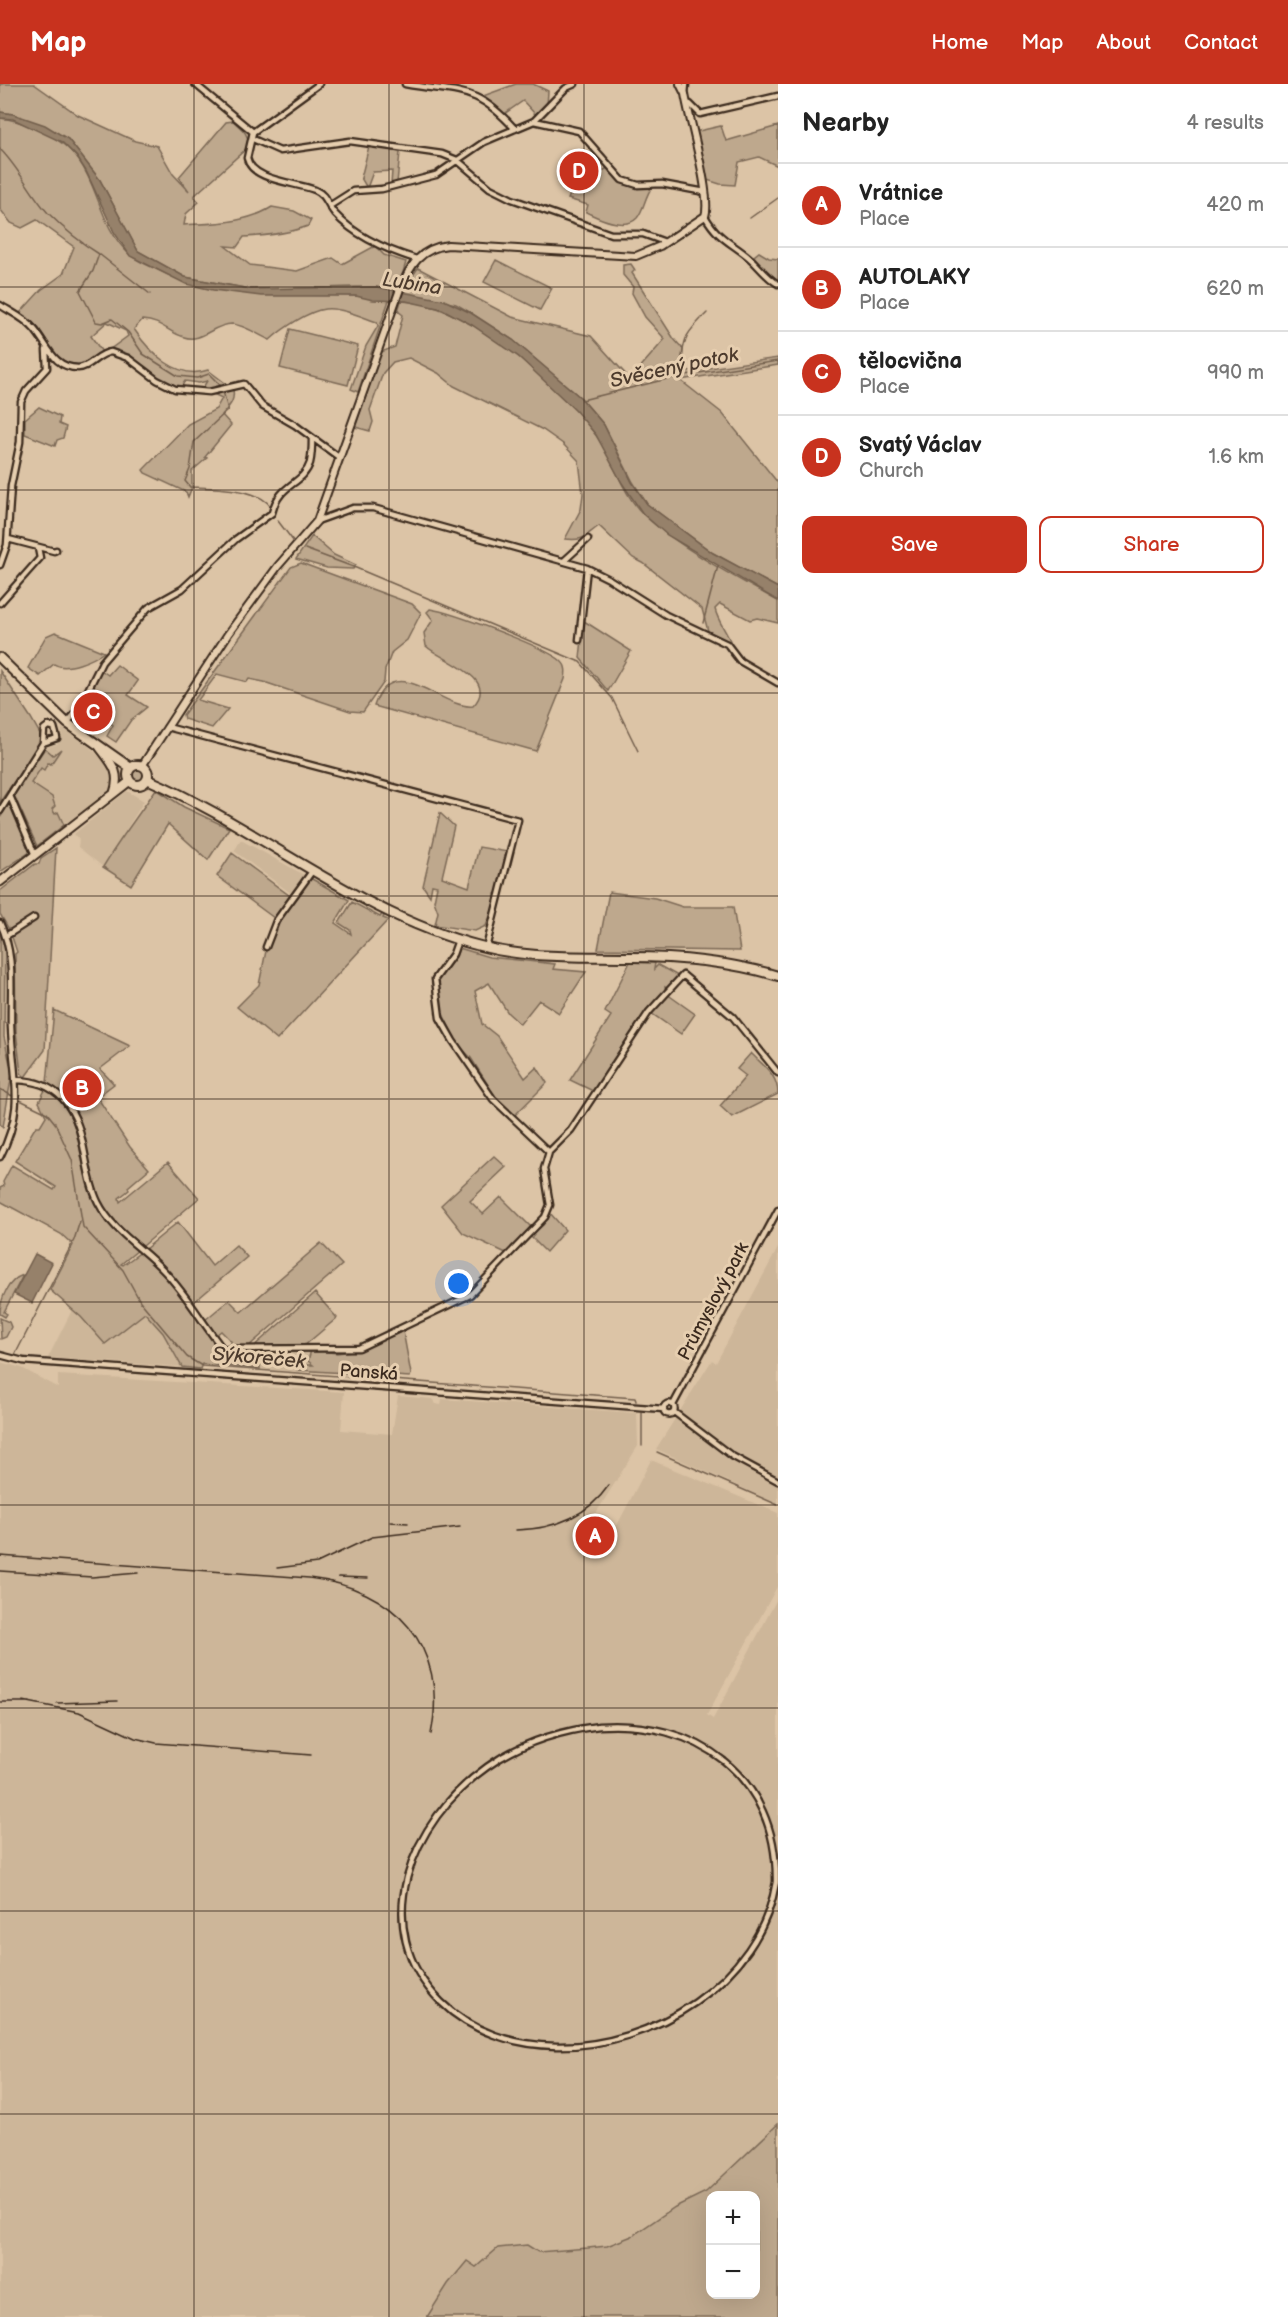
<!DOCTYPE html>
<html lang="en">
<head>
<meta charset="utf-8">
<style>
	:root { --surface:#fff; --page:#f2f2f2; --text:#222; --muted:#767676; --line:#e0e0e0; --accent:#c8321e }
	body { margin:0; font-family:"Balsamiq Sans",sans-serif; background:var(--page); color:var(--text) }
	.controls { position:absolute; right:18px; bottom:18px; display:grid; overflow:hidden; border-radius:12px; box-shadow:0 6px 24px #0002 }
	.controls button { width:54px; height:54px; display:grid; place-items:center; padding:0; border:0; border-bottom:2px solid var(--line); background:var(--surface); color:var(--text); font:30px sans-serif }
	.you { position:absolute; left:459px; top:1200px; width:21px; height:21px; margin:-15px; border:4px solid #fff; border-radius:50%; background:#1a73e8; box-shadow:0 0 0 9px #1a73e833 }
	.badge { display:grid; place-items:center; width:39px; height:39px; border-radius:50%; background:var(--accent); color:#fff; font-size:20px; font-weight:700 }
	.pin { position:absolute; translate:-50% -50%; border:3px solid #fff; box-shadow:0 2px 6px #0006 }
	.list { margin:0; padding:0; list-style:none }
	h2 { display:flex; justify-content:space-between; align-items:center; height:78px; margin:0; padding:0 24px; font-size:26px }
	h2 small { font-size:20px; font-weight:400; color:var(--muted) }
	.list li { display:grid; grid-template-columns:39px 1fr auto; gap:18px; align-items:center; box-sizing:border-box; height:84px; padding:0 24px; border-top:2px solid var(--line) }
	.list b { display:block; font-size:22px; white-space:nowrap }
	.list p { margin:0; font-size:20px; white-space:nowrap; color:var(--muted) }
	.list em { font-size:20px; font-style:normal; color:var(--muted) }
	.actions { display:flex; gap:12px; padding:18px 24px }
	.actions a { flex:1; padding:14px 0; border:2px solid var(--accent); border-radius:12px; text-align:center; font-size:21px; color:var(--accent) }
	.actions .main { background:var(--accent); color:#fff }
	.map { position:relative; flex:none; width:778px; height:2233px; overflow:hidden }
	header { display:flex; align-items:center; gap:36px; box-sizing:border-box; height:84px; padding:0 30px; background:var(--accent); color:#fff }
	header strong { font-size:28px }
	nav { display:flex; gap:33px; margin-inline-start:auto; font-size:21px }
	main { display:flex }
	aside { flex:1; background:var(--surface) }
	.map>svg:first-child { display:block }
</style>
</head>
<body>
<header>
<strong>Map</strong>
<nav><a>Home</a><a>Map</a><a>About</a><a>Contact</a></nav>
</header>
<main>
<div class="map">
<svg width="778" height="2233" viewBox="0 0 778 2233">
	<rect width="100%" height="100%" fill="#dcc4a6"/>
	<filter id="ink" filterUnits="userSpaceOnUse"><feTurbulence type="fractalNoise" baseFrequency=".0167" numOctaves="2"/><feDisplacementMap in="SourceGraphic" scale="12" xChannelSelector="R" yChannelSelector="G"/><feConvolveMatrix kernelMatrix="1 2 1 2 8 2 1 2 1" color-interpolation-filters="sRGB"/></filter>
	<g filter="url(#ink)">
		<path fill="#cdb699" d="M62 644 66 647 69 644 115 687 113 704 64 741 58 728 55 730 31 699 41 684 51 680 60 665 53 671 45 664 57 660 61 654Z
			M127 707 144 717 103 783 78 763 79 756 74 750Z
			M241 756 306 792 292 810 234 767Z
			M778 1164V1420L656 1365 712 1276 716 1279Z
			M72 1226 81 1233 145 1228 163 1249 182 1283 48 1274Z
			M311 1265 335 1268 317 1266 313 1281H298V1286L303 1288 260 1285 261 1267Z
			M0 1278 22 1284 58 1304V1291L344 1308 341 1346 392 1350 398 1312 432 1315 436 1320 441 1321 442 1315 637 1329 638 1362 586 1445 610 1455 651 1376 778 1429V1501L707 1631 713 1635 778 1513V2040L706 2108 675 2123 632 2152 607 2162 538 2168 527 2161 499 2164 476 2183 448 2200 427 2233H0Z"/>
		<path fill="#bea88d" stroke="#7c6956" stroke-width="1.5" fill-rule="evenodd" d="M0 0H34L78 31 135 57 157 62 173 90 189 107 179 93 226 38 233 37C242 45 250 50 248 63L194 112 199 118 186 130 184 141C214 139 247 139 272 123L294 127 311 136 308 142C287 150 266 152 244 153L237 163 225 162 250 181 297 187 333 174 342 180 375 162 384 171 406 178 399 202 405 203 418 184 512 233 591 252 630 295 665 255 645 233 632 209 633 203 623 191V181L631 180 635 186 632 189 674 255 683 265 682 288 778 274V281L680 296 722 329 778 399V504L713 469 647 420 633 398 604 341 581 314 513 256 471 229 456 220 376 203 250 205 185 193 138 167 100 96 68 55 13 30 0 28Z
			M516 0H533L548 7 547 22 535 30 523 17 504 30 483 12Z
			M0 34C14 35 26 40 39 46 105 74 87 130 130 171 137 177 149 182 158 186 220 218 286 209 354 212 366 212 377 216 389 216L358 308 351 305 366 262 378 242 377 238C362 233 340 223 325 225 308 227 282 245 270 256 258 251 245 241 232 240 213 240 202 259 184 253 167 248 162 237 142 236L134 245C149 268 178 297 208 286L233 305C235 317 230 321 222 331L231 341 205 373 207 374 192 387V403L188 413 186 408 145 389 143 386 188 340 216 325 222 314 202 305 207 297 199 299 185 297 181 303C154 298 137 268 109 266L128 252 126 247 107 238 91 252 102 268 81 281 67 279 55 272 38 243 19 230 41 206 63 190 74 163 37 136 22 144 11 139 0 125Z
			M721 42 726 57 778 42V82L759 73 739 78 735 101 720 100 707 96 694 48Z
			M369 62 400 68 397 99 391 101 392 87 373 88 367 104 361 94Z
			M609 83C623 101 630 106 652 103 645 112 644 126 637 134 625 147 598 134 586 128L588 121 568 115 572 106Z
			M759 168 769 174 778 175V198L765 188 754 172Z
			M496 176 552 204 540 226 484 198Z
			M401 217C466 218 558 300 595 350 614 375 621 409 644 431 678 463 736 494 778 517V539L757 534 750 536 720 520 715 525C718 538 726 546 731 559L708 547 702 525 643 479 633 474 599 442C584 452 586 457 565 455L581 425 583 410 579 377 563 360 543 346 454 302 438 289 409 274 393 278 383 289 370 326 373 338 370 347 355 343 381 268 395 263 403 231 398 227Z
			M290 245 358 262 348 301 280 284Z
			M39 323 60 333 59 340 66 343 63 354 57 356 55 362 25 350V335Z
			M312 452 334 471 356 481 353 485 327 484 296 475Z
			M301 479 412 520 421 529 407 556 392 568 385 586 384 598 363 628 350 627 264 598 249 595 247 598 217 590 198 616 228 625 212 644 184 635 183 631 291 483Z
			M430 525C451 528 548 564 561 577 567 582 566 589 565 595L536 667 374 622C394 565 442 626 473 622 501 594 440 576 426 562L424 549 433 536 427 528Z
			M584 537 631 567 608 607 580 574Z
			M55 548 104 568C93 576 66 588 54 580L40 592 28 584 46 552Z
			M117 581 138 597 128 611 147 623 131 636 116 658 107 652 113 641 103 634 108 622 88 609 101 586 108 591Z
			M0 587 31 634 40 650V659L0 718Z
			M45 664 53 671 61 665 51 680 48 679 44 686 41 684 31 699 52 713 55 722 52 725 55 730 58 728 64 741 37 762 14 711Z
			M131 691a7 7 0 1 1 14 0a7 7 0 1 1-14 0Z
			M156 705 184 723 229 744 208 776 168 740 131 801 103 783C119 756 138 732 156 705Z
			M8 721 12 724 30 768 0 788V734Z
			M440 729 454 742 442 793 469 803 479 763 508 768 500 806 495 810 497 814 486 842 475 847 435 841 438 828 434 817 437 802 432 801 430 812 423 802Z
			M56 764 45 966 25 993 21 989 16 947 15 870 17 868 10 847 0 830V807L35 780H39L41 774Z
			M232 769 290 812 274 834 217 792Z
			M313 790 312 795 349 816 335 839 351 850 350 846 339 839 352 818 380 833 383 829 385 830 383 834 388 836 277 956 237 923 259 901 267 862 280 834Z
			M609 808 655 814 683 823H733L740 867 598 865Z
			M0 848 5 864 4 953 12 989 3 1043 0 1040Z
			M459 864 489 873 555 880 553 885 586 888 559 929 539 916 520 940 508 929 489 899 475 907 482 940 497 952 525 994 537 983 547 999 514 1032 497 1015 471 974 457 959 442 928 438 895 456 873Z
			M630 878 655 879 654 885 658 881 678 892 668 905 665 903V908L635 944 595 1008 570 996 611 932 605 928Z
			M667 910 695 930 681 950 651 929Z
			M54 926 130 962 100 985 114 1000 97 1013 130 1063 149 1085 128 1103 129 1106 119 1114 120 1118 168 1078 199 1114 143 1162C138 1160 134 1156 129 1151 120 1144 110 1136 104 1125 79 1081 94 1032 47 999Z
			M751 969C762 981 778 990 778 1010L732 1033 720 1022 746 992 737 985Z
			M46 1004C90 1036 72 1080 98 1120 108 1137 125 1151 138 1166L121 1180 123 1181 141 1168 157 1180 181 1209 212 1253 219 1266 216 1274 223 1271 224 1282 202 1280 200 1285 182 1283 163 1249 145 1229 105 1260 81 1233 50 1206 73 1161 61 1150 0 1117V1104L4 1102 3 1098 12 1081 54 1106 56 1103 15 1077 36 1042H40L46 1032 39 1018Z
			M494 1072 506 1083 470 1117 483 1130 501 1113 533 1145 506 1169 463 1149 441 1121Z
			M550 1129 565 1146 546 1168 530 1152 543 1141Z
			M178 1138 212 1182 236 1161 247 1173 193 1219 172 1191 144 1166Z
			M321 1159 342 1181 249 1262 231 1263V1257L221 1247 216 1251 205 1236 229 1216 241 1228Z
			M23 1191 4 1228 7 1230 5 1233 0 1230C0 1215 8 1196 23 1191Z
			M315 1209 337 1234 304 1262 253 1263Z
			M0 1234 9 1238 11 1243 6 1253 1 1255Z
			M403 1247 411 1290 410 1293 297 1286 298 1281H313L308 1277 311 1266 337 1269 360 1266Z
			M261 1267 260 1285 227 1282 226 1270 232 1268Z
			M778 2040V2233H427L448 2200 467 2177 476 2183 498 2164 527 2161 538 2168 588 2164 607 2162 632 2152 675 2123 706 2108ZM710 2112H756V2210H710Z"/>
		<path fill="#96816b" stroke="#725e4c" stroke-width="1.5" d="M0 28 13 30 45 41 68 55 100 96 138 167 185 193 250 205 376 203 444 216 471 229 513 256 581 314 604 341 632 398 647 420 713 469 778 504V517L667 451 643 430 622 399 596 351 576 327 519 273 472 241 442 225 406 217 373 216 356 212H261L213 206 186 200 130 172 114 148 86 87 77 73 62 58 13 35 0 34Z
			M35 1170 52 1179 32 1219 14 1210Z"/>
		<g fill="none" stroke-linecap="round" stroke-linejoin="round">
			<path stroke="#725e4c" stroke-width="1.5" d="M0 65C19 84 30 109 48 129 63 144 81 159 99 170L93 187 80 207 96 238 102 239 112 235 128 248 143 270 178 292 197 294 209 290 221 302
				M750 134 778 114
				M99 170 150 210
				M679 291C686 255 679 256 707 229
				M223 307 228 326 194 358 190 385 185 397 190 403C212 404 258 403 271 423
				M582 316 679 292 778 277
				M278 437 294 458
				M305 465 356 484 580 578 612 614 638 667
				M703 539 718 482
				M0 1005 14 1013
				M18 1015 47 1029 55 1039 72 1076 83 1143 123 1186 140 1217 187 1273 202 1282 635 1314 636 1317
				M15 1271 74 1156 80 1137
				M642 1329V1362
				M657 1368 778 1421"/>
			<g stroke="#3b2a1e" stroke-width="9">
				<path id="minor" d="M195 0 253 48
					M405 0C460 10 474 0 515 45
					M685 10 686 0
					M687 20H690L700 30 778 12
					M534 37 579 47 622 96 638 101 662 100 705 108
					M253 48 247 74C252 97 295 98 315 106 327 111 327 121 335 130 356 153 387 166 416 175
					M253 48 319 0
					M253 55 280 67 350 57 442 70 457 76 490 104 512 115 611 150H643L665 158
					M331 121 353 107 382 105 436 91 484 58 534 37 566 4 575 0
					M705 132C717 153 728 157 746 171 758 180 765 193 778 200
					M0 221C11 228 26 235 34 245 48 261 53 284 78 284 90 284 98 269 111 268L128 274 157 296 175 305 209 308 244 300 262 322 295 341 340 374
					M317 437 353 424H373L587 484 609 495 666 531 727 560 740 577 778 599
					M8 455 54 467 56 466
					M565 476 588 455
					M0 481 7 461 11 402 20 358 21 318 26 307 47 284 46 266
					M0 519 40 474 38 464
					M579 556 587 484
					M67 639 78 626 102 578 148 524 182 505 236 455 272 429C279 399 303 401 310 379 312 371 312 362 312 354
					M167 643 518 736 486 864
					M10 712 35 771
					M0 727 43 659 44 645 48 642 54 643 57 654 43 659
					M0 839C16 872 10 907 11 943 13 994 26 1023 0 1073
					M6 852 34 834
					M458 856 453 870 435 895 440 934 453 957 493 1015 549 1068
					M266 863 276 837 313 786
					M17 996C35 997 50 1001 63 1015 88 1042 82 1086 98 1118 113 1148 143 1164 165 1188 187 1211 203 1240 223 1265L359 1264 470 1211 545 1133 550 1121 544 1085 549 1068 571 1046 649 928 683 891 733 933 778 989
					M0 1271 23 1277 664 1325
					M663.5 1325a5.5 5.5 0 1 1 11 0a5.5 5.5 0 1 1-11 0Z
					M673 1321 778 1126
					M674 1328 732 1372 778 1397
					M599 1642C694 1635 778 1690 776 1798 760 1898 651 1964 556 1962 514 1961 471 1948 441 1918 366 1843 411 1737 487 1683 520 1659 559 1647 599 1642Z"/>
			</g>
			<g stroke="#3b2a1e" stroke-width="10">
				<path id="tertiary" d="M142 682 228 550 278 482 317 437 400 205C410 182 420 164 448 161L636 172 660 162 705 132C712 113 689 35 685 10L680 0"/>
			</g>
			<g stroke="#3b2a1e" stroke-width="11">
				<path id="secondary" d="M100 664C112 680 121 688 114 709
					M0 798 130 697"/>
			</g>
			<g stroke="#3b2a1e" stroke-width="12">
				<path id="primary" d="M0 574 67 639 131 684
					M128 691a10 10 0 1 1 20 0a10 10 0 1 1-20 0Z
					M147 695C261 744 358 831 480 862 528 875 580 872 630 873 679 873 731 878 778 892"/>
			</g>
			<use href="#minor" stroke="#e6ceaf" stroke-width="4.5"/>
			<use href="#tertiary" stroke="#e6ceaf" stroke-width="6"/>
			<use href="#secondary" stroke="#e6ceaf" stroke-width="7"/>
			<use href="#primary" stroke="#e6ceaf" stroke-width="8"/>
			<path stroke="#3b2a1e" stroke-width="1.5" d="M390 1438 408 1439
				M516 1446C553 1445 587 1433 609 1401
				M0 1472 309 1494C394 1504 449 1562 431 1650
				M277 1484 317 1479 372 1453 460 1443
				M0 1487 92 1493 138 1489
				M338 1493 368 1494
				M23 1617 79 1628 135 1654 156 1659 311 1671
				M0 1618H30
				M57 1619 117 1617"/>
		</g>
	</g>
	<path fill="none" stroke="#3b2a1e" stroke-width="1.5" stroke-opacity="0.55" d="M194 0V2233M389 0V2233M584 0V2233M0 203H778M0 406H778M0 609H778M0 812H778M0 1015H778M0 1218H778M0 1421H778M0 1624H778M0 1827H778M0 2030H778"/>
	<g text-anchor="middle" stroke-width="6" stroke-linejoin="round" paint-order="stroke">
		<g font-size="18" fill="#3b2a1e" stroke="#e6ceaf">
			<text transform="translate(713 1217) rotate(-62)" y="6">Průmyslový park</text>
			<text transform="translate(369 1288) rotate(4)" y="6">Panská</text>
		</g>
		<g font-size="20" font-style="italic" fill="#4d3b2d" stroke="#e6ceaf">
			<text transform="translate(412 199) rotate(9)" y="7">Lubina</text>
			<text transform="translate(674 283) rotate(-12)" y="7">Svěcený potok</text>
			<text transform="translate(259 1273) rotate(5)" y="7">Sýkoreček</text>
		</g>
	</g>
</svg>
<div class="controls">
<button>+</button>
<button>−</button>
</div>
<div class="you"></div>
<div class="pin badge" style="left:595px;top:1452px">A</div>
<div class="pin badge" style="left:82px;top:1004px">B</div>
<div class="pin badge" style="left:93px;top:628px">C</div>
<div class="pin badge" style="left:579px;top:87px">D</div>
</div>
<aside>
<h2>Nearby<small>4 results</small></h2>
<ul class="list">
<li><span class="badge">A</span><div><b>Vrátnice</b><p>Place</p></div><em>420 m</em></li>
<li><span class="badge">B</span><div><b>AUTOLAKY</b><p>Place</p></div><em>620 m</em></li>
<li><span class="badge">C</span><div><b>tělocvična</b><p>Place</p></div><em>990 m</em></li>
<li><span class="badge">D</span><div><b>Svatý Václav</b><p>Church</p></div><em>1.6 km</em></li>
</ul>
<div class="actions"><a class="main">Save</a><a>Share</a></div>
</aside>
</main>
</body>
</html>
